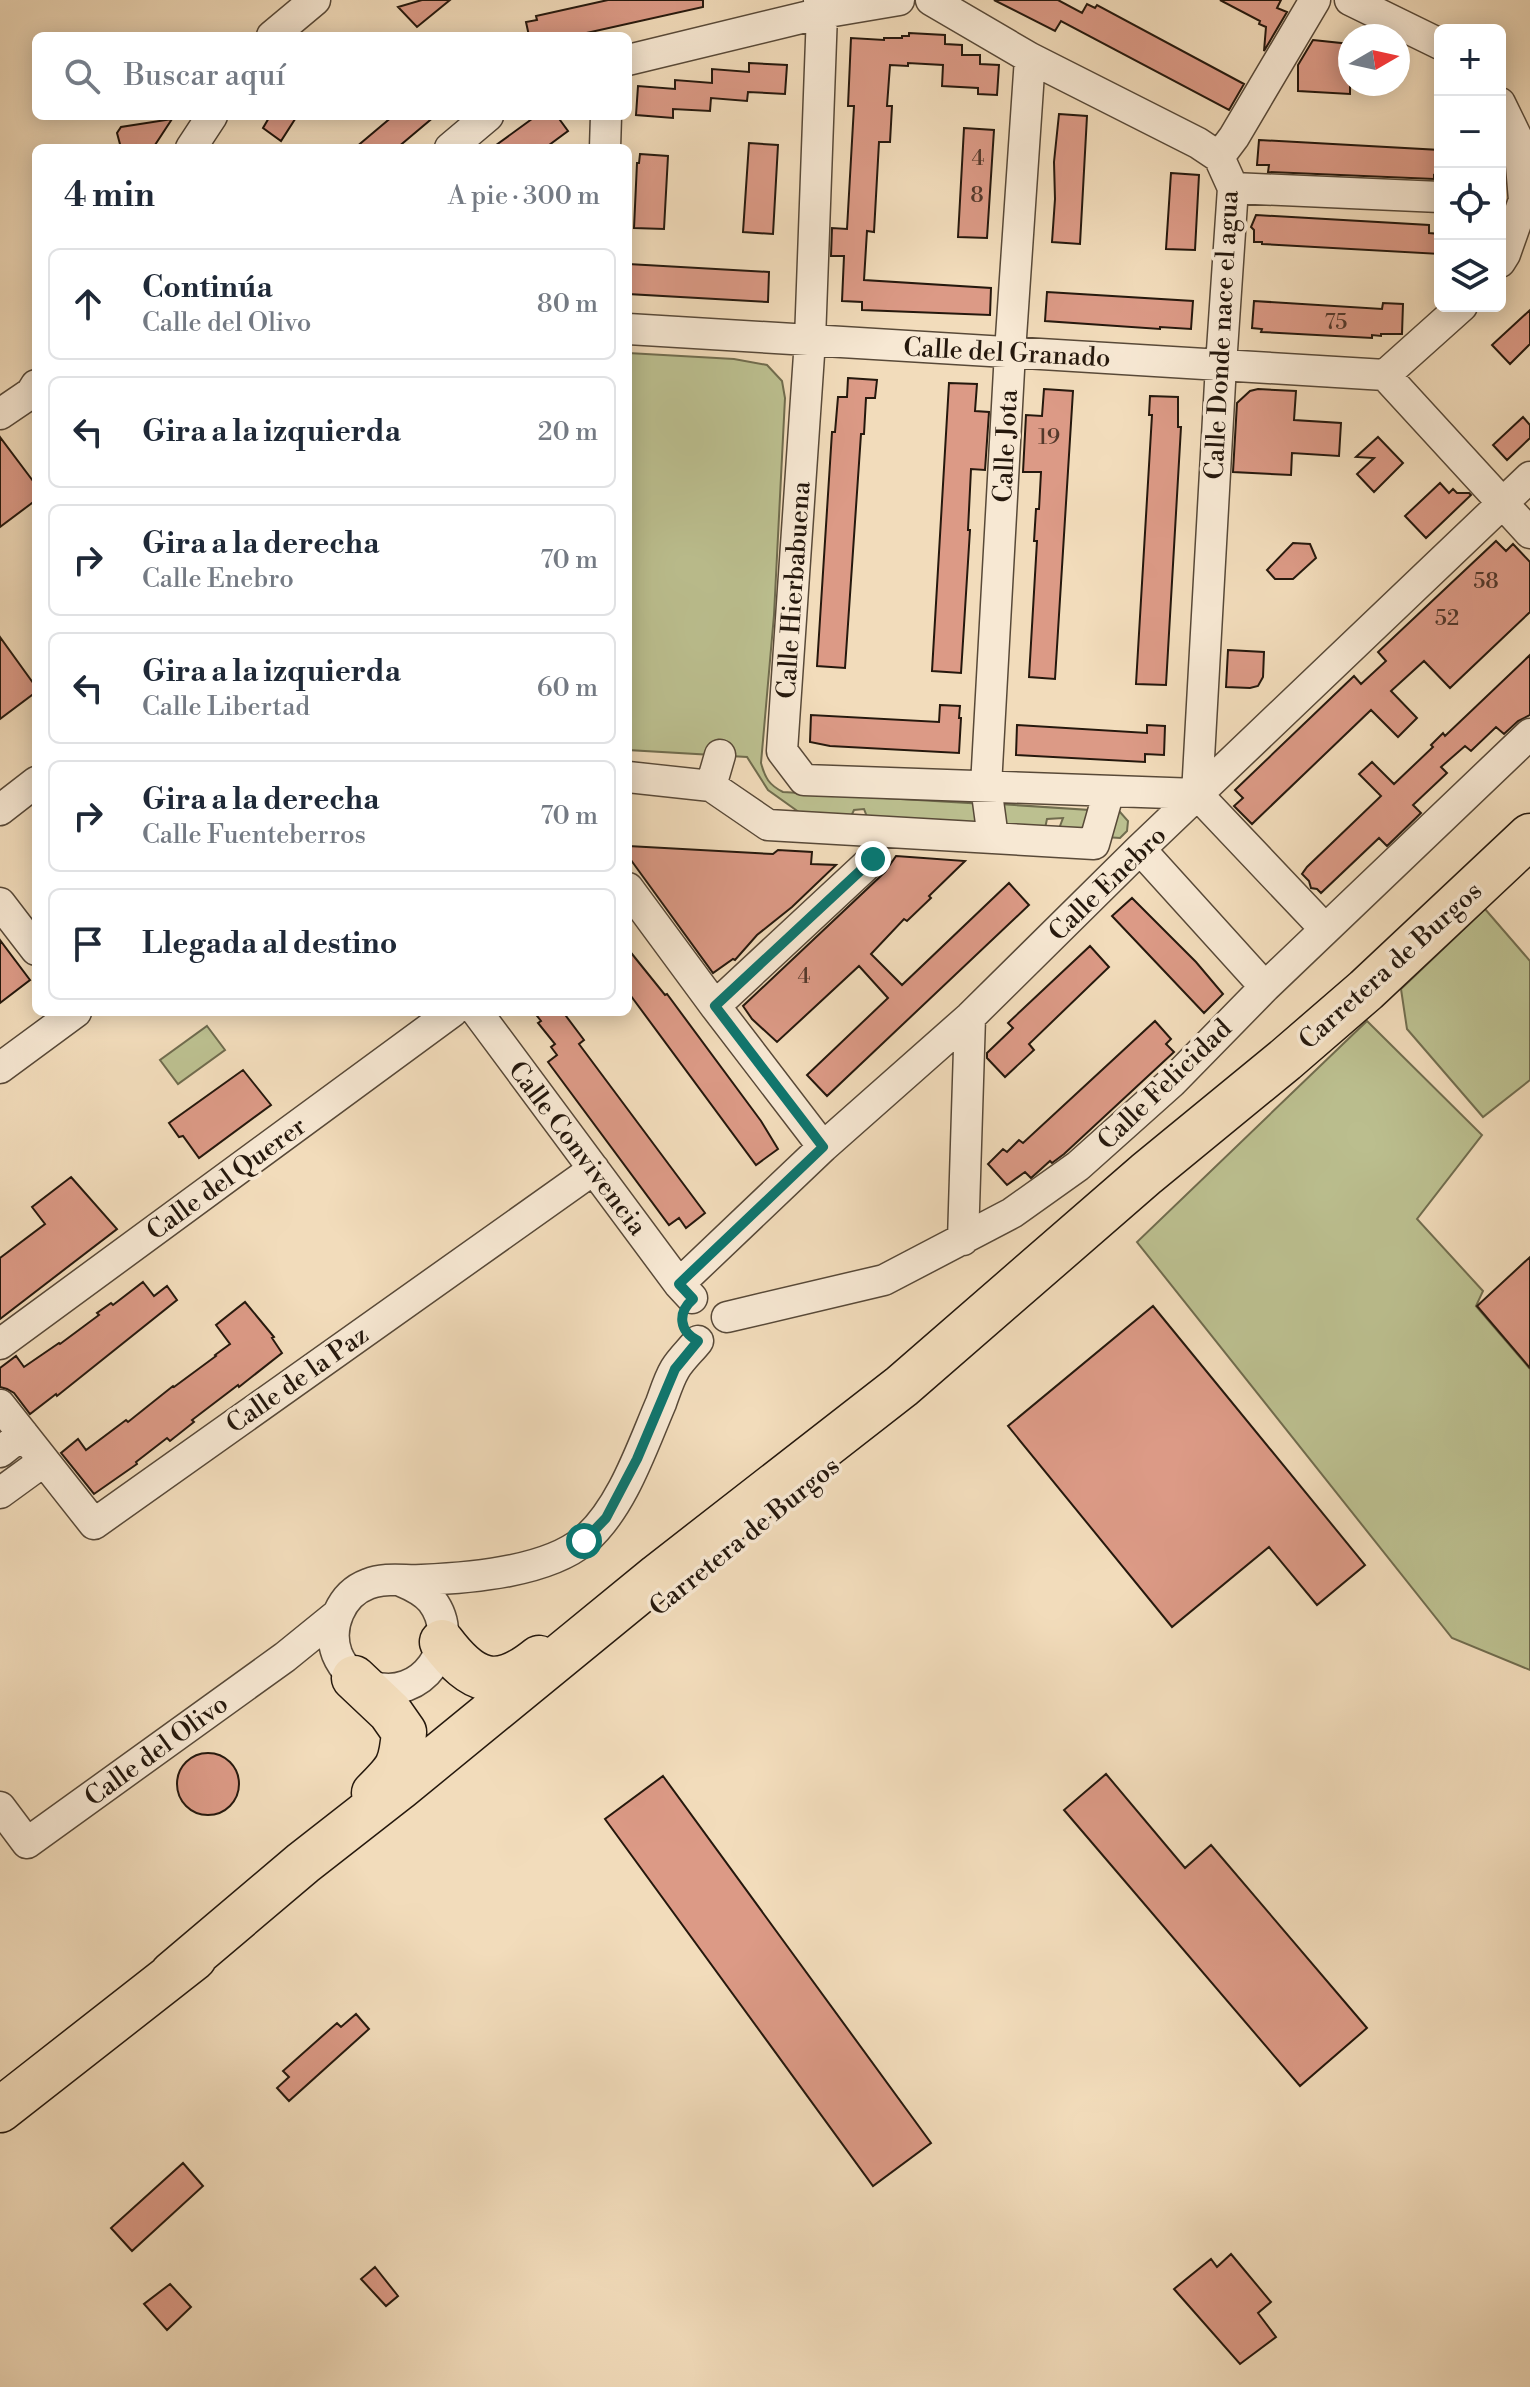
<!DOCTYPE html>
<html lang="es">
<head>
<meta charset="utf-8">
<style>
	:root { --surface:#fff; --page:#f6f6f7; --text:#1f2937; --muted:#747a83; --line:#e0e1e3 }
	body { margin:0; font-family:"Libre Bodoni",serif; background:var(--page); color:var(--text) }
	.controls { position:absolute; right:24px; top:24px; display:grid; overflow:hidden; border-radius:12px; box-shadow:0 4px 20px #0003 }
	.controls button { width:72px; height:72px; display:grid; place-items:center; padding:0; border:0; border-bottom:2px solid var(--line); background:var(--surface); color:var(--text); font:40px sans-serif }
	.compass { position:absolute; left:1338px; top:24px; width:72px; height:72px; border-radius:50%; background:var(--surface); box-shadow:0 4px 20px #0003; rotate:81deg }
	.stop { position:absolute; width:24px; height:24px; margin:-18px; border:6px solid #0f766e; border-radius:50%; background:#fff }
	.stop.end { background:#0f766e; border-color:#fff; box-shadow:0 2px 8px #0008 }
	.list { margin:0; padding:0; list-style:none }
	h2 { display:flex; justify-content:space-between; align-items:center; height:104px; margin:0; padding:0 32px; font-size:34px }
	h2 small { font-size:26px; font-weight:400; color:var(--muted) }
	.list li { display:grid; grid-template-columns:52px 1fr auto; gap:24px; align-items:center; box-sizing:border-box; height:112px; margin:0 16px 16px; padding:0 16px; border:2px solid var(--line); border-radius:12px }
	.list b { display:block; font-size:30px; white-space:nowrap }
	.list p { margin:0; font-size:26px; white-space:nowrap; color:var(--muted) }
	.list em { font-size:26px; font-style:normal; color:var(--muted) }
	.icon { flex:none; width:44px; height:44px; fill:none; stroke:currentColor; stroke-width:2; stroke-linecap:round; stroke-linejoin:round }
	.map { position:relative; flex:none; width:1530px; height:2387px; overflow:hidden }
	.search { position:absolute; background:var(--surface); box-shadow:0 4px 20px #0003; left:32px; top:32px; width:600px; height:88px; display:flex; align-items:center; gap:20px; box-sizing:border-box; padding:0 28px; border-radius:12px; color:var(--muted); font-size:30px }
	.panel { position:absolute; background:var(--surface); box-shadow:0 4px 20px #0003; left:32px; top:144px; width:600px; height:872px; border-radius:12px }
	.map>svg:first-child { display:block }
</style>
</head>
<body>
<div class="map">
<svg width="1530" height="2387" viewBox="0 0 1530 2387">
	<rect width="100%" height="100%" fill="#f2dcbb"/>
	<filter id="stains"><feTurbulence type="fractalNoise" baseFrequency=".0025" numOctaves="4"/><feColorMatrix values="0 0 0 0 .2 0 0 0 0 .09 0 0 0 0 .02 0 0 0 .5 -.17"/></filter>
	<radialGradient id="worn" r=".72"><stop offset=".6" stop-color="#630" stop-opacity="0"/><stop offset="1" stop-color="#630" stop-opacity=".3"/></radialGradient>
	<path fill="#bcc090" stroke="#706c4e" stroke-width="2" d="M628 353 734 359 767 365 782 381 785 398 774 615 761 763C765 778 769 785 783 792L985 804 971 828 869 822 864 809 854 810 849 821 810 820 768 790 747 757 628 750Z
		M999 804 1120 812 1128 821 1127 831 1120 838 1057 834 1063 818 1047 819 1044 833 1009 831Z
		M1485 909 1530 961V1080L1483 1117 1407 1029 1401 989Z
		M1367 1021 1482 1135 1417 1219 1483 1291 1476 1306 1530 1369V1670L1452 1638 1137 1242Z
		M207 1026 225 1050 178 1084 160 1060Z"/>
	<path fill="#dc9a86" stroke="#25180d" stroke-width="2" d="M422 0H450L417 27 398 7Z
		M608 0H703V7L573 36H529L526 22 537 20 536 16Z
		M994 0H1058L1082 13 1087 4 1095 8 1097 5 1244 84 1229 110 1061 21 1055 31Z
		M1220 0H1281L1277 8 1287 12 1264 51 1266 27 1259 24 1260 21Z
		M909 33 945 35V44L962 45V55H980V64L999 65 997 95 978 94V88L942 86 943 65 908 63V66L890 65 887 106H892L890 142H879L874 232 867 231 864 280 991 288 990 315 862 310V302L842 301 844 256H831L832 228 847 229 854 106H848L851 38 884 40V38H902V36H909Z
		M1313 40 1350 44V94L1298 91V65Z
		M749 63 787 65 785 94 748 92 747 101 711 98 710 111 673 109V118L636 115 638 86 675 89V80L712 83V69L749 72Z
		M1059 114 1087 116 1080 244 1052 242 1055 199 1054 162Z
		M270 116H297L281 141 263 128Z
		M393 116H435L397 148H355Z
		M536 116H557L568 131 545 148H492Z
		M172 119 153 148H121L117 133 121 127Z
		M964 128 994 130 987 238 958 237Z
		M1259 140 1440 150V176L1434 175V179L1268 172 1269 165H1257Z
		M749 143 778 145 773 234 743 232Z
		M640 154 668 156 664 229 634 228 637 163H639Z
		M1171 173 1199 175 1195 250 1166 249Z
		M1256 215 1429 225V233L1440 234V254L1262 244V242H1254V230L1251 227Z
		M628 264 769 272 768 302 628 294Z
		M1047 292 1193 301 1191 329 1160 327V329L1045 321Z
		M1254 301 1382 309 1383 303 1403 304 1402 334H1381V336L1372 335V338L1261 332 1262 329 1252 328Z
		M1530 310V344L1510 364 1492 345Z
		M848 378 877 380 875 398H866L864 434H861L845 668 817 666 832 432H835L838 397H847Z
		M949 383 977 384 975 411 989 412 985 470 971 469 968 530H970L961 673 932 671Z
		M1044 389 1073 391 1055 679 1029 677 1037 541H1034L1036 509H1039L1041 472H1023L1026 415 1042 416Z
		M1258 389 1296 391 1294 420 1341 423 1339 456 1292 453 1291 475 1233 472 1237 403 1250 391Z
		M1150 396 1178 397V427H1181L1166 685 1136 684 1152 415H1149Z
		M1523 417 1530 425V438L1507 460 1493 445Z
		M0 437 36 485V500L0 527Z
		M1378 437 1403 463 1374 492 1357 474 1374 458 1356 457Z
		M1440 483 1449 493 1453 489 1457 493H1469L1471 495 1426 538 1405 516Z
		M1496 541 1506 551 1513 544 1530 562V612L1450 688 1424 661 1391 691 1417 718 1398 737 1371 710 1252 824 1234 806 1243 798 1235 790 1354 676 1361 684 1386 661 1378 652Z
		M1293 543 1310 544 1316 558 1293 579H1275L1267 570Z
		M0 637 36 687V692L0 719Z
		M1228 650 1264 652 1263 677 1258 686 1250 688 1226 687Z
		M1530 655V715L1518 721 1504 734 1496 727 1471 751 1465 746 1441 767 1447 773 1413 805 1421 813 1387 846 1379 838 1321 893 1317 889 1311 888 1309 881 1302 874 1307 867 1381 796 1359 774 1372 762 1394 784 1433 747 1431 745 1443 733 1445 736Z
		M940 705 960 706 959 718H961L959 753 830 746 810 742 811 715 939 722Z
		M1017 725 1147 733V725L1165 726 1164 755 1145 754V762L1016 755Z
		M628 846 773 854 778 850 812 852 811 864 836 865 792 907 757 935 735 960 733 959 713 973 628 856Z
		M896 856 965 861 929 896 931 898 907 921 904 919 871 954 902 985 1009 883 1029 905 827 1096 807 1075 888 998 859 966 777 1042 752 1019 743 1006 885 872Z
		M1132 898 1196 962 1223 994 1204 1013 1112 916Z
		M0 940 30 980 0 1003Z
		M1090 946 1109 967 1029 1044 1034 1050 1005 1077 987 1058V1053L1013 1028 1008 1023Z
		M628 949 665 995 667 994 761 1121 778 1149 756 1165 628 992Z
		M534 1012H563L584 1040 579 1044 705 1213 686 1228 679 1218 669 1225 548 1062 557 1055 551 1047 555 1044 538 1023 541 1021Z
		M1155 1021 1171 1039 1166 1044 1174 1052 1064 1154 1052 1163 1050 1161 1031 1178 1025 1172 1007 1185 988 1164 1003 1149 1007 1152 1019 1140 1023 1143Z
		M243 1070 271 1105 199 1158 183 1136 179 1137 169 1123Z
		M71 1177 117 1229 0 1319V1258L45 1224 32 1207Z
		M1530 1257V1368L1477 1306Z
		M143 1282 154 1296 167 1286 177 1300 57 1396 56 1394 30 1414 14 1393 7 1389 0 1387V1368L16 1356 24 1367 59 1343 60 1344 99 1315 97 1313 111 1303 113 1305Z
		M245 1302 274 1337 272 1338 282 1353 239 1387 238 1385 192 1420 194 1422 170 1441 167 1438 136 1462 137 1464 94 1494 61 1453 78 1439 86 1450 126 1420 128 1422 173 1386 174 1387 216 1356 215 1355 230 1344 216 1325Z
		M1153 1306 1365 1565 1317 1605 1269 1547 1172 1627 1008 1426Z
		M177 1784a31 31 0 1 1 62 0a31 31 0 1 1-62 0Z
		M1106 1774 1185 1868 1211 1845 1367 2028 1300 2086 1064 1810Z
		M663 1776 931 2143 873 2186 605 1819Z
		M356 2014 369 2029 289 2101 277 2088 289 2077 283 2071 337 2023 341 2027Z
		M183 2163 203 2186 132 2251 111 2228Z
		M1231 2254 1271 2302 1258 2313 1276 2337 1240 2364 1174 2289 1211 2259 1217 2267Z
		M375 2267 398 2296 386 2306 361 2279Z
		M170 2284 191 2307 167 2330 144 2304Z"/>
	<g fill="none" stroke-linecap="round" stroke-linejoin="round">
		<g stroke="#584938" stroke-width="33">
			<path id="minor" d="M819 0 822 13 810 340 782 751 804 780 1197 794
				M931 0 1030 58 1198 143 1219 157 1233 188 1221 365 1197 794
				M1350 0 1440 44
				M272 36 315 0
				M628 60 822 13 899 0
				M1500 103 1519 142 1524 200 1505 254 1500 262
				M191 148 212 116
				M450 148 488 116
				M605 148 606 116
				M1219 157 1234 137 1315 0
				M1233 188 1440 197
				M628 329 1385 375
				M1385 375 1530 533
				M1385 375 1462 306
				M0 414 31 393 36 385
				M628 777 711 786 768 825 1094 844 1109 791
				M711 786 720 755
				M1197 794 1325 929
				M0 810 36 782
				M993 838 986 786 1010 352 1030 58
				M1140 849 1265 987
				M628 888 715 1006 823 1147
				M0 903 36 950
				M715 1006 873 859
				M477 1012 679 1284 692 1298
				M0 1068 76 1012
				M963 1240 970 1017
				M679 1284 823 1147 970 1017 1140 849 1530 477
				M727 1317 884 1280 1012 1213 1078 1166 1172 1082 1265 987 1530 734
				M0 1344 452 1012
				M0 1405 94 1524 594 1169
				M0 1452 23 1434
				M0 1493 44 1461
				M401 1581C413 1586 424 1591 432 1601 464 1643 421 1703 371 1686 356 1681 343 1669 337 1654 327 1627 341 1594 368 1584 385 1577 405 1581 422 1580 471 1578 547 1572 585 1540 622 1508 642 1447 661 1403 665 1392 669 1379 675 1369 681 1359 691 1350 698 1341
				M0 1807 27 1843 285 1657 338 1614"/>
		</g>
		<g stroke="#25180d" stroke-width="47">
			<path id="highway" d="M442 1642C473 1683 497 1692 539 1658
				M354 1678 390 1712 404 1732C401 1766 398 1769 374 1793
				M172 1974 303 1863 399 1788 658 1576 902 1386 1146 1174 1285 1060 1366 990 1530 836
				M0 2110 194 1958"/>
		</g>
		<use href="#minor" stroke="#f7e8d3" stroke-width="30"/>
		<use href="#highway" stroke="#f2dcbb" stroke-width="44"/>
	</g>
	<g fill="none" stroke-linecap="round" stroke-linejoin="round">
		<path stroke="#0f766e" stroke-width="10" d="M584 1541 606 1518 637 1459 675 1369 698 1341C679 1331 677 1313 693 1299L679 1284 823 1147 715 1006 873 859"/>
	</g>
	<g text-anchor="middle" stroke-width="7" stroke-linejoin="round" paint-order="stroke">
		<g font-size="22" fill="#53382b">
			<text x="978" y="165">4</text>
			<text x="977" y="202">8</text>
			<text x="1336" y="329">75</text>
			<text x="1049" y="444">19</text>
			<text x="1486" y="588">58</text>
			<text x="1447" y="625">52</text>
			<text x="804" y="983">4</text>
		</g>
		<g font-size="26" fill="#25180d" stroke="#f7e8d3">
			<text transform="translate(1221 335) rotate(-87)" y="9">Calle Donde nace el agua</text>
			<text transform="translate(1007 352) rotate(3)" y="9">Calle del Granado</text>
			<text transform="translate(1005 446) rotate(-87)" y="9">Calle Jota</text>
			<text transform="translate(793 590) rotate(-86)" y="9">Calle Hierbabuena</text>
			<text transform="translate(1107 883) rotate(-44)" y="9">Calle Enebro</text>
			<text transform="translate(1390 965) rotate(-42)" y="9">Carretera de Burgos</text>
			<text transform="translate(1164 1084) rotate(-44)" y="9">Calle Felicidad</text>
			<text transform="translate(578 1148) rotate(53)" y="9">Calle Convivencia</text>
			<text transform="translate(226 1178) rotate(-36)" y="9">Calle del Querer</text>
			<text transform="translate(297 1379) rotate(-35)" y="9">Calle de la Paz</text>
			<text transform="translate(744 1536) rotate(-39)" y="9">Carretera de Burgos</text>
			<text transform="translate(156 1750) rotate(-36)" y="9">Calle del Olivo</text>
		</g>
	</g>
	<rect width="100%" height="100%" filter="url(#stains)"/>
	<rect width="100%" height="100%" fill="url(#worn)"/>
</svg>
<div class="controls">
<button>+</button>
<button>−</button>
<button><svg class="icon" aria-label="locate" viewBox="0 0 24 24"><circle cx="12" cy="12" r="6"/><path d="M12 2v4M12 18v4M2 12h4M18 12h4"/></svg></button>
<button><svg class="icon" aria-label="layers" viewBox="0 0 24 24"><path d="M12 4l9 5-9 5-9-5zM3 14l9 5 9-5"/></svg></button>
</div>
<svg class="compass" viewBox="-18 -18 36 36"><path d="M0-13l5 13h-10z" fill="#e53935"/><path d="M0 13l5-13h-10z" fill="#747a83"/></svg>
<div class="stop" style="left:584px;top:1541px"></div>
<div class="stop end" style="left:873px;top:859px"></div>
<div class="search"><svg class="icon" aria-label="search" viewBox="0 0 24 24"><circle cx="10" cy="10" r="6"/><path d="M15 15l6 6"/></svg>Buscar aquí</div>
<section class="panel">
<h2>4 min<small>A pie · 300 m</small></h2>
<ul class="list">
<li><svg class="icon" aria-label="ahead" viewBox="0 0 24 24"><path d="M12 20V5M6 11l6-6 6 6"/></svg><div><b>Continúa</b><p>Calle del Olivo</p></div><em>80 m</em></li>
<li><svg class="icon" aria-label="left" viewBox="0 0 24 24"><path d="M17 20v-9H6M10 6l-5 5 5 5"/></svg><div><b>Gira a la izquierda</b></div><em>20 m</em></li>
<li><svg class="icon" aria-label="right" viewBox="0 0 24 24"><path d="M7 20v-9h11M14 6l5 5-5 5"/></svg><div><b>Gira a la derecha</b><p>Calle Enebro</p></div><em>70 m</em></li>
<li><svg class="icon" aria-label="left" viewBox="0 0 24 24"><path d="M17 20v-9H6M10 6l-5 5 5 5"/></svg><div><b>Gira a la izquierda</b><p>Calle Libertad</p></div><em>60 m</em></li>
<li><svg class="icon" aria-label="right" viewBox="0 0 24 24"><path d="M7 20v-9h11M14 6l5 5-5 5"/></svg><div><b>Gira a la derecha</b><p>Calle Fuenteberros</p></div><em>70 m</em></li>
<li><svg class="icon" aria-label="arrive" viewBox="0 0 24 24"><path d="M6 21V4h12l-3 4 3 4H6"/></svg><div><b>Llegada al destino</b></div></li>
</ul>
</section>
</div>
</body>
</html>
